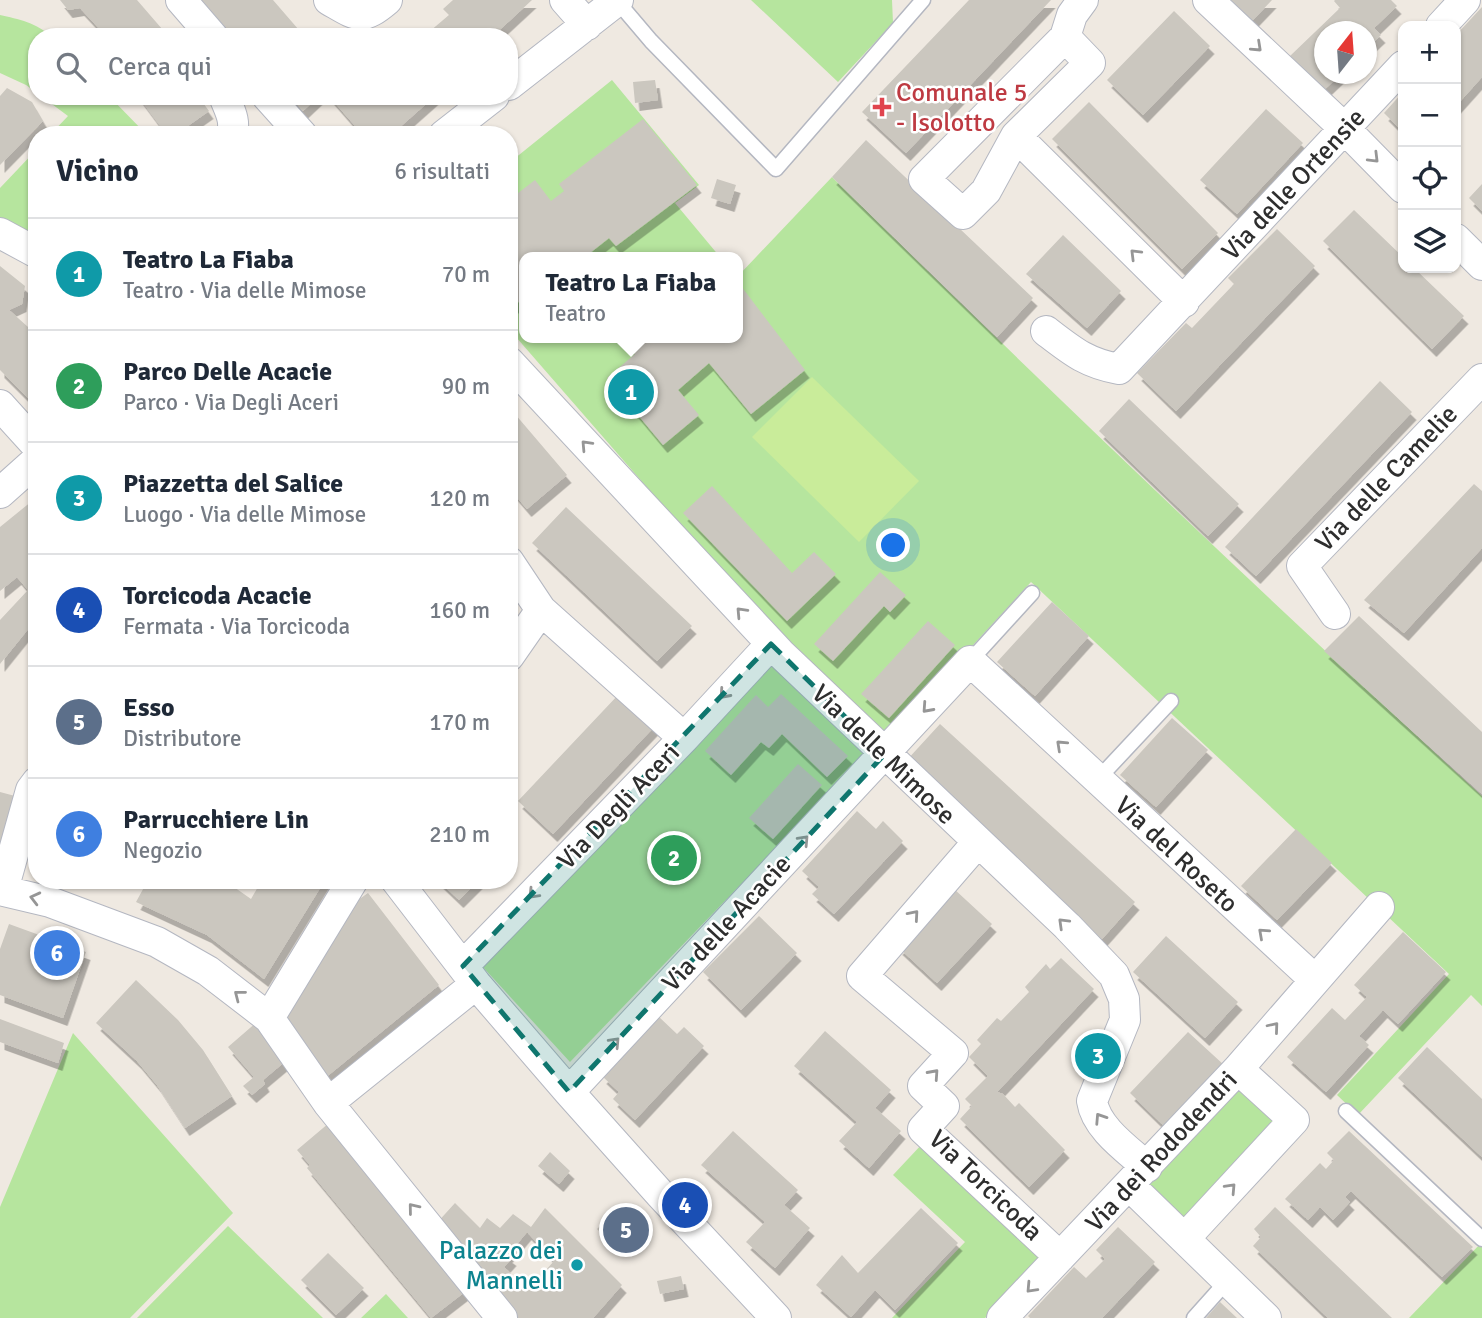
<!DOCTYPE html>
<html lang="it">
<head>
<meta charset="utf-8">
<style>
	:root { --surface:#fff; --page:#f6f6f7; --text:#1f2937; --muted:#747a83; --line:#e0e1e3; --accent:#0b8043 }
	body { margin:0; font-family:Signika,sans-serif; background:var(--page); color:var(--text) }
	.controls { position:absolute; right:21px; top:21px; display:grid; overflow:hidden; border-radius:14px; box-shadow:0 2px 5px #0004 }
	.controls button { width:63px; height:63px; display:grid; place-items:center; padding:0; border:0; border-bottom:2px solid var(--line); background:var(--surface); color:var(--text); font:35px sans-serif }
	.compass { position:absolute; left:1314px; top:21px; width:63px; height:63px; border-radius:50%; background:var(--surface); box-shadow:0 2px 5px #0004; rotate:17deg }
	.you { position:absolute; left:894px; top:546px; width:24px; height:24px; margin:-18px; border:5px solid #fff; border-radius:50%; background:#1a73e8; box-shadow:0 0 0 10px #1a73e833 }
	.badge { display:grid; place-items:center; width:46px; height:46px; border-radius:50%; background:var(--accent); color:#fff; font-size:23px; font-weight:700 }
	.pin { position:absolute; translate:-50% -50%; border:4px solid #fff; box-shadow:0 2px 7px #0006 }
	.popup { position:absolute; left:519px; top:252px; width:224px; height:91px; box-sizing:border-box; display:grid; place-content:center; border-radius:14px; background:var(--surface); filter:drop-shadow(0 2px 5px #0005); font-size:23px; white-space:nowrap; color:var(--muted) }
	.popup b { font-size:26px; color:var(--text) }
	.popup::after { content:''; position:absolute; left:50%; top:100%; margin-left:-14px; border:14px solid transparent; border-top-color:var(--surface) }
	.list { margin:0; padding:0; list-style:none }
	h2 { display:flex; justify-content:space-between; align-items:center; height:91px; margin:0; padding:0 28px; font-size:30px }
	h2 small { font-size:23px; font-weight:400; color:var(--muted) }
	.list li { display:grid; grid-template-columns:46px 1fr auto; gap:21px; align-items:center; box-sizing:border-box; height:112px; padding:0 28px; border-top:2px solid var(--line) }
	.list b { display:block; font-size:26px; white-space:nowrap }
	.list p { margin:0; font-size:23px; white-space:nowrap; color:var(--muted) }
	.list em { font-size:23px; font-style:normal; color:var(--muted) }
	.icon { flex:none; width:38px; height:38px; fill:none; stroke:currentColor; stroke-width:2; stroke-linecap:round; stroke-linejoin:round }
	.map { position:relative; flex:none; width:1482px; height:1318px; overflow:hidden }
	.search { position:absolute; background:var(--surface); box-shadow:0 2px 5px #0004; left:28px; top:28px; width:490px; height:77px; display:flex; align-items:center; gap:18px; box-sizing:border-box; padding:0 24px; border-radius:28px; color:var(--muted); font-size:26px }
	.panel { position:absolute; background:var(--surface); box-shadow:0 2px 5px #0004; left:28px; top:126px; width:490px; height:763px; border-radius:28px }
	.map>svg:first-child { display:block }
</style>
</head>
<body>
<div class="map">
<svg width="1482" height="1318" viewBox="0 0 1482 1318">
	<defs>
		<filter id="shadow"><feDropShadow dx="4.5" dy="8" stdDeviation="0" flood-color="#0004"/></filter>
	</defs>
	<rect width="100%" height="100%" fill="#efe9e1"/>
	<path fill="#b6e59e" d="M751 0H892L893 23 838 82Z
		M0 15C18 19 38 23 51 37H37V93L26 85 0 73Z
		M612 80 699 185 675 203 720 257H524V338H738V276L832 177C1045 387 1262 594 1482 796V1006L1471 995 1358 1115 1337 1095 1449 974 1031 582 881 745 779 639 509 329V163Z
		M41 96H109L147 135H50L68 116Z
		M37 149V236L0 217V188Z
		M771 659 868 752 570 1062 481 965Z
		M73 1033 233 1213 130 1318H0V1207Z
		M1238 1080 1284 1120 1186 1228 1141 1186Z
		M923 1143 1046 1257 985 1318H892L965 1242 893 1175Z
		M228 1226 323 1318H137Z
		M1482 1242V1318H1409Z
		M386 1294 408 1318H361Z"/>
	<path fill="#c9ec9a" d="M812 377 919 481 859 542 752 437Z"/>
	<path fill="#cbc7bf" fill-rule="evenodd" filter="url(#shadow)" d="M60 0H137L169 37H107L80 8 68 10Z
		M201 0H273L305 37H235Z
		M453 0H532L492 37H423L449 15 443 9Z
		M969 0H1051L906 153 862 112Z
		M1231 0H1272L1252 21Z
		M1335 0H1391L1397 6 1374 28 1381 35 1366 49V32H1324V74H1341L1324 90 1290 56 1340 8 1334 1Z
		M1482 7V77L1456 106V35Z
		M1174 11 1210 46 1143 115 1107 80Z
		M655 80 658 100 635 103 633 82Z
		M7 88 32 102 43 121 0 165V96Z
		M1403 92V132L1384 113Z
		M138 96H198L209 111 175 135H167Z
		M290 96H319L303 111Z
		M329 96H435L391 135H363Z
		M1089 102 1218 233 1182 269 1052 139Z
		M1266 109 1303 143 1237 214 1200 180Z
		M643 119 697 185 616 246 609 238 590 253 593 257H524V298L509 309V200L535 180 551 201 564 191 559 184Z
		M866 140 1033 298 997 337 832 177Z
		M717 179 736 185 730 204 711 198Z
		M1482 184V211L1469 198Z
		M1354 210 1403 257V268H1414L1464 316 1432 349 1323 241Z
		M1277 229 1315 266 1176 411 1137 373 1186 323 1192 328 1234 284 1228 278Z
		M1063 235 1121 291 1087 328 1026 274Z
		M0 266 25 286 22 304 9 310 37 335V401L34 404 0 370Z
		M738 282 805 370 751 414 709 363 678 390 699 415 663 445 607 378 635 354 621 338H738Z
		M1380 381 1412 412 1256 576 1225 547Z
		M1129 399 1239 504 1208 536 1099 431Z
		M509 407 567 475 527 509 509 488Z
		M1474 484 1482 491V548L1404 633 1364 600Z
		M712 486 792 573 814 552 836 574 787 621 683 513Z
		M32 501 37 507V618L0 664V620L28 590 17 577 0 591V527Z
		M566 507 692 626 657 661 532 543Z
		M880 572 906 595 890 612 884 606 833 661 814 644Z
		M1052 602 1089 636 1035 696 997 662Z
		M1359 616 1482 732V794L1324 651Z
		M928 621 955 645 889 718 861 694Z
		M619 694 654 727 553 834 518 801Z
		M781 694 848 756 827 777 782 734 769 748 761 742 731 775 705 751 756 695 768 707Z
		M1172 718 1208 750 1156 807 1120 775Z
		M940 724 1135 902 1102 939 906 761Z
		M798 764 822 785 773 839 749 818Z
		M0 792 15 796 0 850Z
		M857 811 876 829 883 821 903 841 834 914 812 894 819 887 802 871Z
		M1296 829 1332 863 1277 920 1241 886Z
		M148 880H224L251 899 262 880H325L264 979 207 935 136 902Z
		M438 880H479L459 900Z
		M953 888 992 924 937 983 898 947Z
		M368 893 439 985 325 1078 282 1025 341 912Z
		M759 916 797 953 741 1010 703 972Z
		M9 924 86 952 63 1018 0 995V949Z
		M1403 932 1446 972 1398 1024 1383 1010 1359 1036 1369 1045 1326 1092 1287 1057 1332 1008 1345 1020 1367 997 1354 985Z
		M1166 936 1238 1002 1205 1038 1133 972Z
		M1061 958 1094 989 997 1092 1003 1094 1015 1107 1019 1103 1065 1150 1029 1187 960 1119 972 1106 965 1099 988 1076 969 1057 981 1044 977 1040 997 1018 1001 1021 1029 992 1025 987 1046 964 1050 969Z
		M136 980 178 1020 203 1050 232 1096 185 1128 157 1085 137 1061 96 1023Z
		M658 1016 677 1034 684 1027 704 1046 635 1120 613 1099 619 1092 602 1076Z
		M0 1019 64 1043 58 1063 0 1042Z
		M257 1022 288 1059 263 1080 265 1084 252 1095 243 1086 254 1077 228 1047Z
		M825 1031 891 1090 875 1108 901 1131 869 1168 839 1141 857 1122 794 1066Z
		M1188 1032 1224 1065 1165 1127 1130 1093Z
		M1427 1047 1482 1099V1157L1398 1078Z
		M329 1123 466 1291 431 1318 307 1168 310 1165 297 1150Z
		M733 1131 798 1190 784 1205 810 1228 775 1268 746 1242 765 1222 701 1165Z
		M1349 1131 1473 1247 1442 1277 1351 1191 1345 1197 1350 1202 1333 1220 1320 1207 1308 1220 1285 1199 1320 1163 1326 1169 1334 1160 1327 1153Z
		M550 1152 570 1171 559 1184 538 1166Z
		M455 1203 480 1228 487 1218 500 1228 513 1214 531 1227 545 1208 622 1285 593 1318H517L435 1225ZM527 1232 554 1261 528 1290 504 1267 512 1258 508 1255Z
		M1275 1207 1392 1318H1328L1253 1246 1261 1237 1254 1229Z
		M619 1208 637 1227 616 1248 597 1229Z
		M921 1208 958 1243 895 1310 875 1290 851 1317 816 1285 842 1255 858 1273Z
		M1118 1227 1155 1262 1102 1318H1030L1028 1316 1074 1267 1086 1278 1105 1259 1096 1250Z
		M328 1253 364 1288 336 1315 301 1280Z
		M681 1276 684 1289 660 1294 657 1281Z
		M1220 1302 1237 1318H1206Z"/>
	<g fill="none" stroke-linecap="round" stroke-linejoin="round">
		<g stroke="#b4b7c1" stroke-width="17">
			<path id="lane" d="M617 1 651 41 776 169 923 0
				M970 661 1032 593
				M1097 780 1171 701
				M1346 1111 1482 1239
				M1194 1318 1228 1280"/>
		</g>
		<g stroke="#b4b7c1" stroke-width="32">
			<path id="street" d="M181 0 213 37
				M329 0C357 16 361 22 387 0
				M565 0 587 25
				M1208 0 1344 128 1403 188
				M1441 26 1465 0
				M1065 37 1090 63 1016 136 986 191 963 214 924 179Z
				M1065 37 1072 15 1083 0
				M509 85 618 0
				M224 96C229 109 237 122 231 135
				M267 96 302 135
				M444 135 494 96
				M1016 136 1184 302
				M0 233 37 253
				M1456 239 1482 265
				M1046 331C1072 351 1086 363 1119 369L1403 66
				M509 362 780 653 1067 926 1114 975 1124 999 1125 1020 1092 1101C1096 1128 1127 1149 1147 1167
				M0 405 37 446
				M0 493 37 460
				M509 562 541 610 509 656
				M541 610 684 738
				M1335 614 1302 566 1482 379
				M977 843 862 976 953 1053 923 1086 944 1106 923 1129 1060 1257
				M396 880 476 984 569 1092 661 1195 776 1318
				M0 890 50 902 157 942 208 971 269 1018 328 1103 502 1318
				M3 890 31 790 37 782
				M463 966 684 738 771 644
				M269 1018 353 880
				M569 1092 970 661 1314 979
				M328 1103 476 984
				M1130 1186 1266 1318
				M1185 1238 1294 1120 1238 1069
				M1002 1318 1238 1069 1379 907"/>
		</g>
		<use href="#lane" stroke="#fff" stroke-width="14"/>
		<use href="#street" stroke="#fff" stroke-width="30"/>
	</g>
	<defs><path id="oneway-chevron" d="M-2-3.5L2.5 0L-2 3.5" fill="none" stroke-width="1.6" stroke-linecap="round" stroke-linejoin="round" transform="scale(1.75)"/></defs>
	<g stroke="#969696">
		<use href="#oneway-chevron" transform="translate(1257 47) rotate(43)"/>
		<use href="#oneway-chevron" transform="translate(1374 158) rotate(45)"/>
		<use href="#oneway-chevron" transform="translate(1135 254) rotate(-135)"/>
		<use href="#oneway-chevron" transform="translate(586 445) rotate(-133)"/>
		<use href="#oneway-chevron" transform="translate(741 612) rotate(-133)"/>
		<use href="#oneway-chevron" transform="translate(724 694) rotate(132)"/>
		<use href="#oneway-chevron" transform="translate(927 708) rotate(132)"/>
		<use href="#oneway-chevron" transform="translate(1061 745) rotate(-137)"/>
		<use href="#oneway-chevron" transform="translate(804 840) rotate(-47)"/>
		<use href="#oneway-chevron" transform="translate(533 894) rotate(134)"/>
		<use href="#oneway-chevron" transform="translate(35 898) rotate(-166)"/>
		<use href="#oneway-chevron" transform="translate(914 915) rotate(-49)"/>
		<use href="#oneway-chevron" transform="translate(1063 923) rotate(-136)"/>
		<use href="#oneway-chevron" transform="translate(1263 933) rotate(-138)"/>
		<use href="#oneway-chevron" transform="translate(239 995) rotate(-142)"/>
		<use href="#oneway-chevron" transform="translate(1274 1027) rotate(-50)"/>
		<use href="#oneway-chevron" transform="translate(615 1042) rotate(-47)"/>
		<use href="#oneway-chevron" transform="translate(934 1074) rotate(-48)"/>
		<use href="#oneway-chevron" transform="translate(1100 1118) rotate(-123)"/>
		<use href="#oneway-chevron" transform="translate(1231 1188) rotate(-47)"/>
		<use href="#oneway-chevron" transform="translate(413 1208) rotate(-129)"/>
		<use href="#oneway-chevron" transform="translate(1031 1288) rotate(133)"/>
	</g>
	<path fill="#0f766e" fill-opacity="0.2" stroke="#0f766e" stroke-width="5" stroke-dasharray="14 9" stroke-linejoin="round" d="M771 644 884 755 569 1092 463 966Z"/>
	<path fill="#e0444e" stroke="#fff" stroke-width="2.5" d="M878.5 96.5h7v7h7v7h-7v7h-7v-7h-7v-7h7z"/>
	<circle fill="#0f9aa8" stroke="#fff" stroke-width="2.5" cx="577" cy="1265" r="7"/>
	<g text-anchor="middle" stroke-width="5" stroke-linejoin="round" paint-order="stroke">
		<g font-size="26" fill="#be3a42" stroke="#fff" text-anchor="start">
			<text x="896" y="101">Comunale 5<tspan x="896" dy="30">- Isolotto</tspan></text>
		</g>
		<g font-size="26" fill="#2e2e2e" stroke="#fff">
			<text transform="translate(1293 184) rotate(-47)" y="9">Via delle Ortensie</text>
			<text transform="translate(1386 478) rotate(-46)" y="9">Via delle Camelie</text>
			<text transform="translate(884 754) rotate(44)" y="9">Via delle Mimose</text>
			<text transform="translate(618 806) rotate(-46)" y="9">Via Degli Aceri</text>
			<text transform="translate(1177 854) rotate(43)" y="9">Via del Roseto</text>
			<text transform="translate(726 923) rotate(-47)" y="9">Via delle Acacie</text>
			<text transform="translate(1161 1151) rotate(-47)" y="9">Via dei Rododendri</text>
			<text transform="translate(986 1185) rotate(44)" y="9">Via Torcicoda</text>
		</g>
		<g font-size="26" fill="#0d838f" stroke="#fff" text-anchor="end">
			<text x="563" y="1259">Palazzo dei<tspan x="563" dy="30">Mannelli</tspan></text>
		</g>
	</g>
</svg>
<div class="controls">
<button>+</button>
<button>−</button>
<button><svg class="icon" aria-label="locate" viewBox="0 0 24 24"><circle cx="12" cy="12" r="6"/><path d="M12 2v4M12 18v4M2 12h4M18 12h4"/></svg></button>
<button><svg class="icon" aria-label="layers" viewBox="0 0 24 24"><path d="M12 4l9 5-9 5-9-5zM3 14l9 5 9-5"/></svg></button>
</div>
<svg class="compass" viewBox="-18 -18 36 36"><path d="M0-13l5 13h-10z" fill="#e53935"/><path d="M0 13l5-13h-10z" fill="#747a83"/></svg>
<div class="you"></div>
<div class="pin badge" style="left:631px;top:392px;background:#0f9aa8">1</div>
<div class="popup"><b>Teatro La Fiaba</b>Teatro</div>
<div class="pin badge" style="left:674px;top:858px;background:#2e9e5b">2</div>
<div class="pin badge" style="left:1098px;top:1056px;background:#0f9aa8">3</div>
<div class="pin badge" style="left:685px;top:1205px;background:#1a4fb4">4</div>
<div class="pin badge" style="left:626px;top:1230px;background:#5c6f8a">5</div>
<div class="pin badge" style="left:57px;top:953px;background:#3f7fe0">6</div>
<div class="search"><svg class="icon" aria-label="search" viewBox="0 0 24 24"><circle cx="10" cy="10" r="6"/><path d="M15 15l6 6"/></svg>Cerca qui</div>
<section class="panel">
<h2>Vicino<small>6 risultati</small></h2>
<ul class="list">
<li><span class="badge" style="background:#0f9aa8">1</span><div><b>Teatro La Fiaba</b><p>Teatro · Via delle Mimose</p></div><em>70 m</em></li>
<li><span class="badge" style="background:#2e9e5b">2</span><div><b>Parco Delle Acacie</b><p>Parco · Via Degli Aceri</p></div><em>90 m</em></li>
<li><span class="badge" style="background:#0f9aa8">3</span><div><b>Piazzetta del Salice</b><p>Luogo · Via delle Mimose</p></div><em>120 m</em></li>
<li><span class="badge" style="background:#1a4fb4">4</span><div><b>Torcicoda Acacie</b><p>Fermata · Via Torcicoda</p></div><em>160 m</em></li>
<li><span class="badge" style="background:#5c6f8a">5</span><div><b>Esso</b><p>Distributore</p></div><em>170 m</em></li>
<li><span class="badge" style="background:#3f7fe0">6</span><div><b>Parrucchiere Lin</b><p>Negozio</p></div><em>210 m</em></li>
</ul>
</section>
</div>
</body>
</html>
